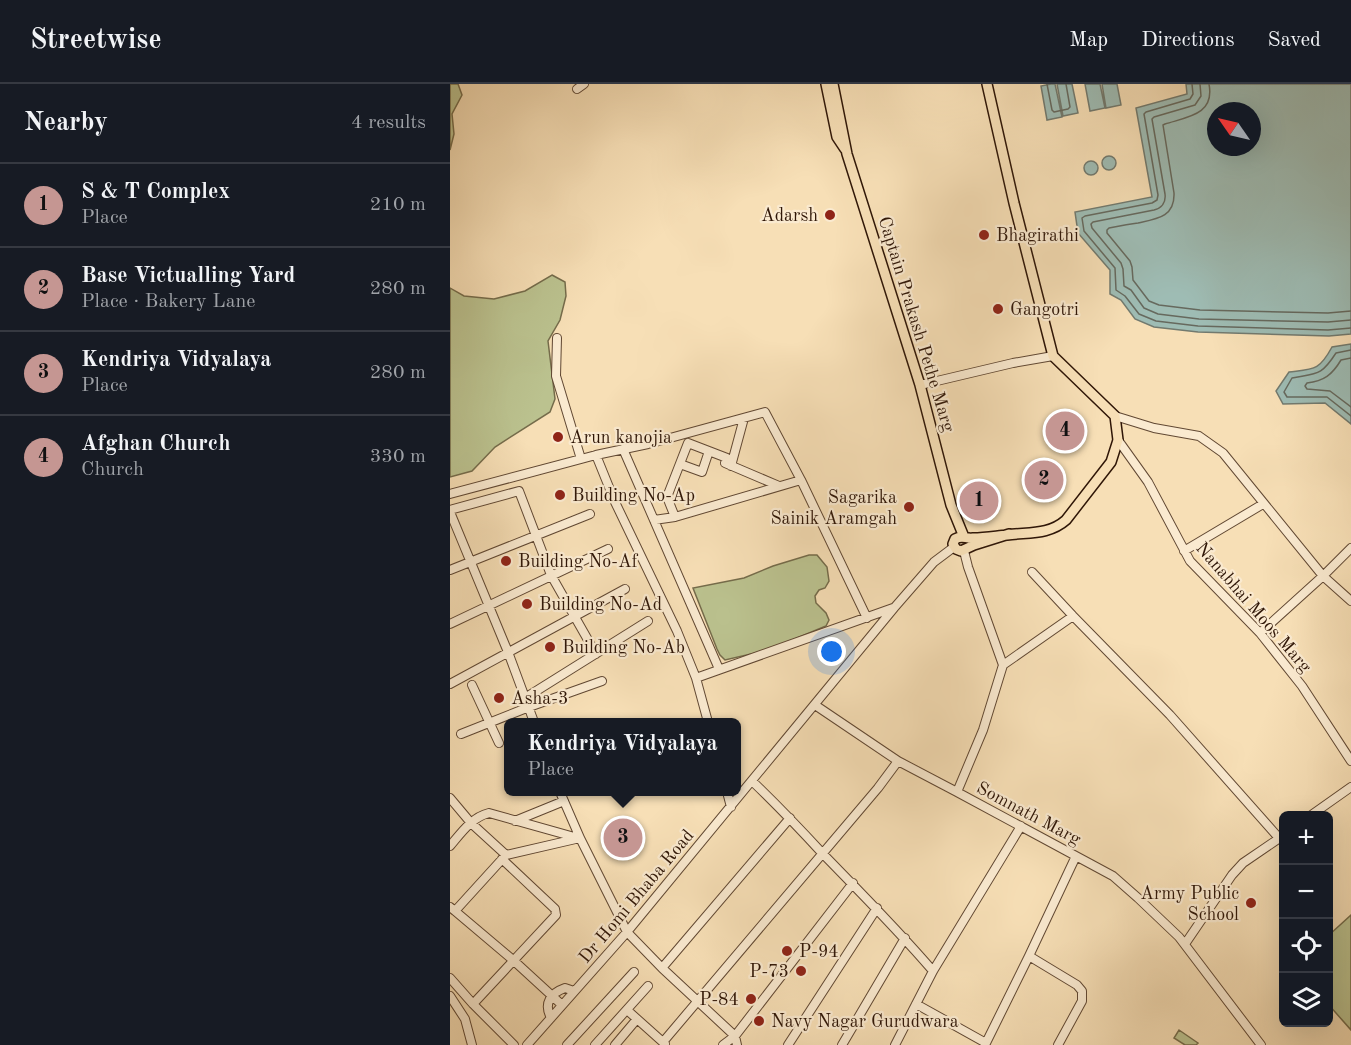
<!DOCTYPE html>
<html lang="en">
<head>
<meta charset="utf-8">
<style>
	:root { --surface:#171b24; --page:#20242c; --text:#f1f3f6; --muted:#9ea1a6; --line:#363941; --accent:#c59692 }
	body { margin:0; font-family:"Old Standard TT",serif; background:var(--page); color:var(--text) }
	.controls { position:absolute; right:18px; bottom:18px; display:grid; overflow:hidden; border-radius:9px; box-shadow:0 6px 24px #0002 }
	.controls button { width:54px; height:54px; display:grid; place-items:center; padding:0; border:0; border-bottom:2px solid var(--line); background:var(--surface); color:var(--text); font:30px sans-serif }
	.compass { position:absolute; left:757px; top:18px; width:54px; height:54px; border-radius:50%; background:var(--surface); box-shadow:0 6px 24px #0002; rotate:304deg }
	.you { position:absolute; left:382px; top:568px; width:21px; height:21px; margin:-15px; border:4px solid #fff; border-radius:50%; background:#1a73e8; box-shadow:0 0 0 9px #1a73e833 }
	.badge { display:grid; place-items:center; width:39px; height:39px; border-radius:50%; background:var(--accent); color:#111; font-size:20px; font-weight:700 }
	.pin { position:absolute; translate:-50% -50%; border:3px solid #fff; box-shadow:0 2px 6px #0006 }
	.popup { position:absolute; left:54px; top:634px; width:237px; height:78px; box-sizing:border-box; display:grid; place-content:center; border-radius:9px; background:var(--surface); filter:drop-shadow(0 2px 4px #0005); font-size:20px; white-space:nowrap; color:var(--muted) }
	.popup b { font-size:22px; color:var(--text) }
	.popup::after { content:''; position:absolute; left:50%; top:100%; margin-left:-12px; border:12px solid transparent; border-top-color:var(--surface) }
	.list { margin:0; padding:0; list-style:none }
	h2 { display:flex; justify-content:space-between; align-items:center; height:78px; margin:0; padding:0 24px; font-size:26px }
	h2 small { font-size:20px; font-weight:400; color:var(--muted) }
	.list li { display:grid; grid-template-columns:39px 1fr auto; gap:18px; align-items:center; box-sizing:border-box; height:84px; padding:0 24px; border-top:2px solid var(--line) }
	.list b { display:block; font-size:22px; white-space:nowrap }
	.list p { margin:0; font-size:20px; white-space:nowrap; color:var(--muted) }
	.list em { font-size:20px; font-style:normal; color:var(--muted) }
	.icon { flex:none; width:33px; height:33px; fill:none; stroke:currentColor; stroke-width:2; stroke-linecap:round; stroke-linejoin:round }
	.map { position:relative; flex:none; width:901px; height:961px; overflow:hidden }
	header { display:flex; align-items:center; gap:36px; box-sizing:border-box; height:84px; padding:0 30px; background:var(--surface); border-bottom:2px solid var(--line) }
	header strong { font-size:28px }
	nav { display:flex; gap:33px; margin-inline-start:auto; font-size:21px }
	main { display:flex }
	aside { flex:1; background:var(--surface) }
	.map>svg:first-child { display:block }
</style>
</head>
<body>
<header>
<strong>Streetwise</strong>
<nav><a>Map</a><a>Directions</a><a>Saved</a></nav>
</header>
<main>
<aside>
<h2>Nearby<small>4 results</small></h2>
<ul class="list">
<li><span class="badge">1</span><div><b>S &amp; T Complex</b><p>Place</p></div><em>210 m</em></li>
<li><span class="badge">2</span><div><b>Base Victualling Yard</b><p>Place · Bakery Lane</p></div><em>280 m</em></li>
<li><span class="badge">3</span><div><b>Kendriya Vidyalaya</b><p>Place</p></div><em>280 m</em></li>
<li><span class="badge">4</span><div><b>Afghan Church</b><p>Church</p></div><em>330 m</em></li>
</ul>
</aside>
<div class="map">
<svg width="901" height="961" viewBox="0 0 901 961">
	<rect width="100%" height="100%" fill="#f7dfb6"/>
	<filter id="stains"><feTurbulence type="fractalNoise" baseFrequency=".00333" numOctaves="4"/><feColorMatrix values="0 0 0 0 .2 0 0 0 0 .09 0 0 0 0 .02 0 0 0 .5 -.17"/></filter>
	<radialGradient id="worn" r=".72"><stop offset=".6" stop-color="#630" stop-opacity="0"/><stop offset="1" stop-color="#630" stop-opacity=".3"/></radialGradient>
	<path fill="#bbc28f" stroke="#756c4b" stroke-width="1.5" d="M0 0H8L12 11 2 30 4 50 0 66Z
		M102 191 115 198 116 212 110 236 98 257 105 315 100 328 45 363 22 387 0 393V204L14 212 44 215 75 207Z
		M359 471H367L377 483 379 497 375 504 369 506 365 512 366 519 376 529 379 536 376 542 318 566 275 576 270 571 267 565 243 504 294 494 323 482Z
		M901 831V946L878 920 879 851Z
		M729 946 748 959 746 961H735L724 954Z"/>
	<path fill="#9ebcb4" stroke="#727a6f" stroke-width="1.5" fill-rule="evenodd" d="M601 0H605L612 33 597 36 591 2Z
		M607 0H622L628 29 613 32Z
		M635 0H650L655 24 640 27Z
		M652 0H667L671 21 656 24Z
		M736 0H901V250L879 252 748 248 704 243 685 235 671 216 660 210V186L628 149 625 128 702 113 686 24 737 10ZM766 27H802V63H766Z
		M652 79a7 7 0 1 1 14 0a7 7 0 1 1-14 0Z
		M634 84a7 7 0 1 1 14 0a7 7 0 1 1-14 0Z
		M901 260V340L875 319 833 320 826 307 839 288C864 285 869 287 882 263Z"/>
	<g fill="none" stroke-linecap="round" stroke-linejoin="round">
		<path stroke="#66695e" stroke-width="1.5" d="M597 0 602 26 604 28 618 25 620 23 616 0
			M742 0 743 10 740 15 696 28 694 30 708 111 707 116 702 119 635 132 632 134 634 147 665 184 666 206 675 212 689 230 706 237 748 242 878 246 901 244
			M750 0 751 12 745 21 704 33 702 35 715 110C716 118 712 124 704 126L643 138 641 140 642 144 671 179 673 185 674 202 681 206 694 224 708 230 749 235 878 238 901 236
			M759 0C765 31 737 33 715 40L713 41 724 109C725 133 707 135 688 139 679 140 669 142 659 144L657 146V149L680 177 682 183 683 196 699 217 709 221 750 226 878 229 901 227
			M901 266 886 269C871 292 868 289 842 294L834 308 837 313H877L901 332
			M901 274 891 276C882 291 874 297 857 299L855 302 857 305 880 307 901 323"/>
		<g stroke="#614833" stroke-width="10">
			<path id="minor" d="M127 5 134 0
				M107 254 106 292 131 375
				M470 301 563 279 603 272
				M665 332 704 344 749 352 773 369 873 492 901 517
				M668 356 698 398 740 477 810 549 852 602 901 677
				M173 365 269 585
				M146 371 165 418 227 547 246 594 258 638
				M230 380 252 388 259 367
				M281 382 294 334
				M0 410 146 371 198 360 315 328 351 396
				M0 426 69 407 101 491 146 570
				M0 428 58 568 84 638
				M225 433 217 413 238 359 277 374 275 379 329 402
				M204 436 225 433 351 396 417 534
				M514 467 518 483 553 581 533 646 507 708 663 792 688 814 729 853 811 961
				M734 467 813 420
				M0 486 140 430
				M582 488 623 532 720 631 829 754
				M0 540 158 465
				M810 549 873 492 901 464
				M553 581 623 532
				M246 594 443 524
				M0 600 175 505
				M22 601 49 659
				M75 614 198 537
				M365 621 448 677 507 708
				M11 650 79 623 152 597
				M302 697C327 721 350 745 373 770 410 808 448 846 483 887
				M110 708 130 754 177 848 212 884 285 952 287 961
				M277 708 281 723
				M0 714 21 739 56 771 130 754
				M860 732 901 703
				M65 737 114 717
				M0 762C11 749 22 733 39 729L128 754
				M0 823 5 827 55 772
				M5 827 63 876 112 921
				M735 860 782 791 793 779 834 751
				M579 872 627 901 632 907V917L608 961
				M212 884 340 734
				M0 894 23 920 64 961
				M0 912 15 935 22 961
				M23 920 106 831 105 825 52 775
				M466 920 536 959
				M177 926 215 960
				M101 934C93 919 101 909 115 904L124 907
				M213 958 428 704 448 677
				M77 961 177 848 444 524 484 478 504 463
				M117 961 184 888
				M145 961 198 902
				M165 961 187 935
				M273 961 285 952 403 799
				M338 961 427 824
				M392 961 455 854
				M445 961 483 887 571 742
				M535 961 579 872 626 772"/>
		</g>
		<g stroke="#2f1607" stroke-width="12">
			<path id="major" d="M376 0 387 53 395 65
				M383 0 397 70 470 301 501 421 514 453
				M537 0 564 119 603 272 665 332 668 356 661 378 616 436C599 451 579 448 557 451 546 452 535 454 523 454 516 455 512 451 505 455L503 460 506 465 511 467 524 461 559 450"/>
		</g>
		<use href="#minor" stroke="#faead0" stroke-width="8"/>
		<use href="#major" stroke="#f7dfb6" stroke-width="9"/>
	</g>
	<g fill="#8f2418" stroke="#faead0" stroke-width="2">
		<circle cx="380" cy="131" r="6"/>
		<circle cx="534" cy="151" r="6"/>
		<circle cx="548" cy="225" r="6"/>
		<circle cx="108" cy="353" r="6"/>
		<circle cx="110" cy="411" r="6"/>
		<circle cx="459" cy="423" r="6"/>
		<circle cx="56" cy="477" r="6"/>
		<circle cx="77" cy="520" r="6"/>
		<circle cx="100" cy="563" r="6"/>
		<circle cx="49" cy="614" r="6"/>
		<circle cx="801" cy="819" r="6"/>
		<circle cx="337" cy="867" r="6"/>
		<circle cx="351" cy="887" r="6"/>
		<circle cx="301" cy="915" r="6"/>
		<circle cx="309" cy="937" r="6"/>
	</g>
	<g text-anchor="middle" stroke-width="4.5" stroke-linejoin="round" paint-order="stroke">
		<g font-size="18" fill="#2f1607" stroke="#faead0" text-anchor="start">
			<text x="368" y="137" text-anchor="end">Adarsh</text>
			<text x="546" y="157">Bhagirathi</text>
			<text x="560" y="231">Gangotri</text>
			<text x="120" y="359">Arun kanojia</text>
			<text x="122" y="417">Building No-Ap</text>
			<text x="447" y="419" text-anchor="end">Sagarika<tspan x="447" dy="21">Sainik Aramgah</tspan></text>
			<text x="68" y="483">Building No-Af</text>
			<text x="89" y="526">Building No-Ad</text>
			<text x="112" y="569">Building No-Ab</text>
			<text x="61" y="620">Asha-3</text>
			<text x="789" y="815" text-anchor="end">Army Public<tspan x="789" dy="21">School</tspan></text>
			<text x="349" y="873">P-94</text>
			<text x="339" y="893" text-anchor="end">P-73</text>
			<text x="289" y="921" text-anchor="end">P-84</text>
			<text x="321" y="943">Navy Nagar Gurudwara</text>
		</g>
		<g font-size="18" fill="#2f1607" stroke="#faead0">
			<text transform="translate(467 240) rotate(73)" y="6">Captain Prakash Pethe Marg</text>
			<text transform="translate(804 523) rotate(49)" y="6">Nanabhai Moos Marg</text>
			<text transform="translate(579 729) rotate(28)" y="6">Somnath Marg</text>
			<text transform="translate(186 812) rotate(-50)" y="6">Dr Homi Bhaba Road</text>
		</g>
	</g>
	<rect width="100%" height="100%" filter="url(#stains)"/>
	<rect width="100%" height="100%" fill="url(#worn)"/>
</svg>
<div class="controls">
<button>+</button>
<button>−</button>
<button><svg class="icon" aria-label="locate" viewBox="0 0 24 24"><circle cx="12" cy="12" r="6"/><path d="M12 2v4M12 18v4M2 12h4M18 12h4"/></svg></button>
<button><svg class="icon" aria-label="layers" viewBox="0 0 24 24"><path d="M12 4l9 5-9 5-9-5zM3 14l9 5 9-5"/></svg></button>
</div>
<svg class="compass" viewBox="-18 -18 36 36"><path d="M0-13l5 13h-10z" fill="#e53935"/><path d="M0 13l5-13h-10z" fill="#9ea1a6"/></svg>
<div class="you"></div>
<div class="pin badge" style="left:529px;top:417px">1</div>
<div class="pin badge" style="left:594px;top:396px">2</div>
<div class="pin badge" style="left:173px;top:754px">3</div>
<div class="popup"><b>Kendriya Vidyalaya</b>Place</div>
<div class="pin badge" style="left:615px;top:347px">4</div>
</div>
</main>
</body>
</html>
